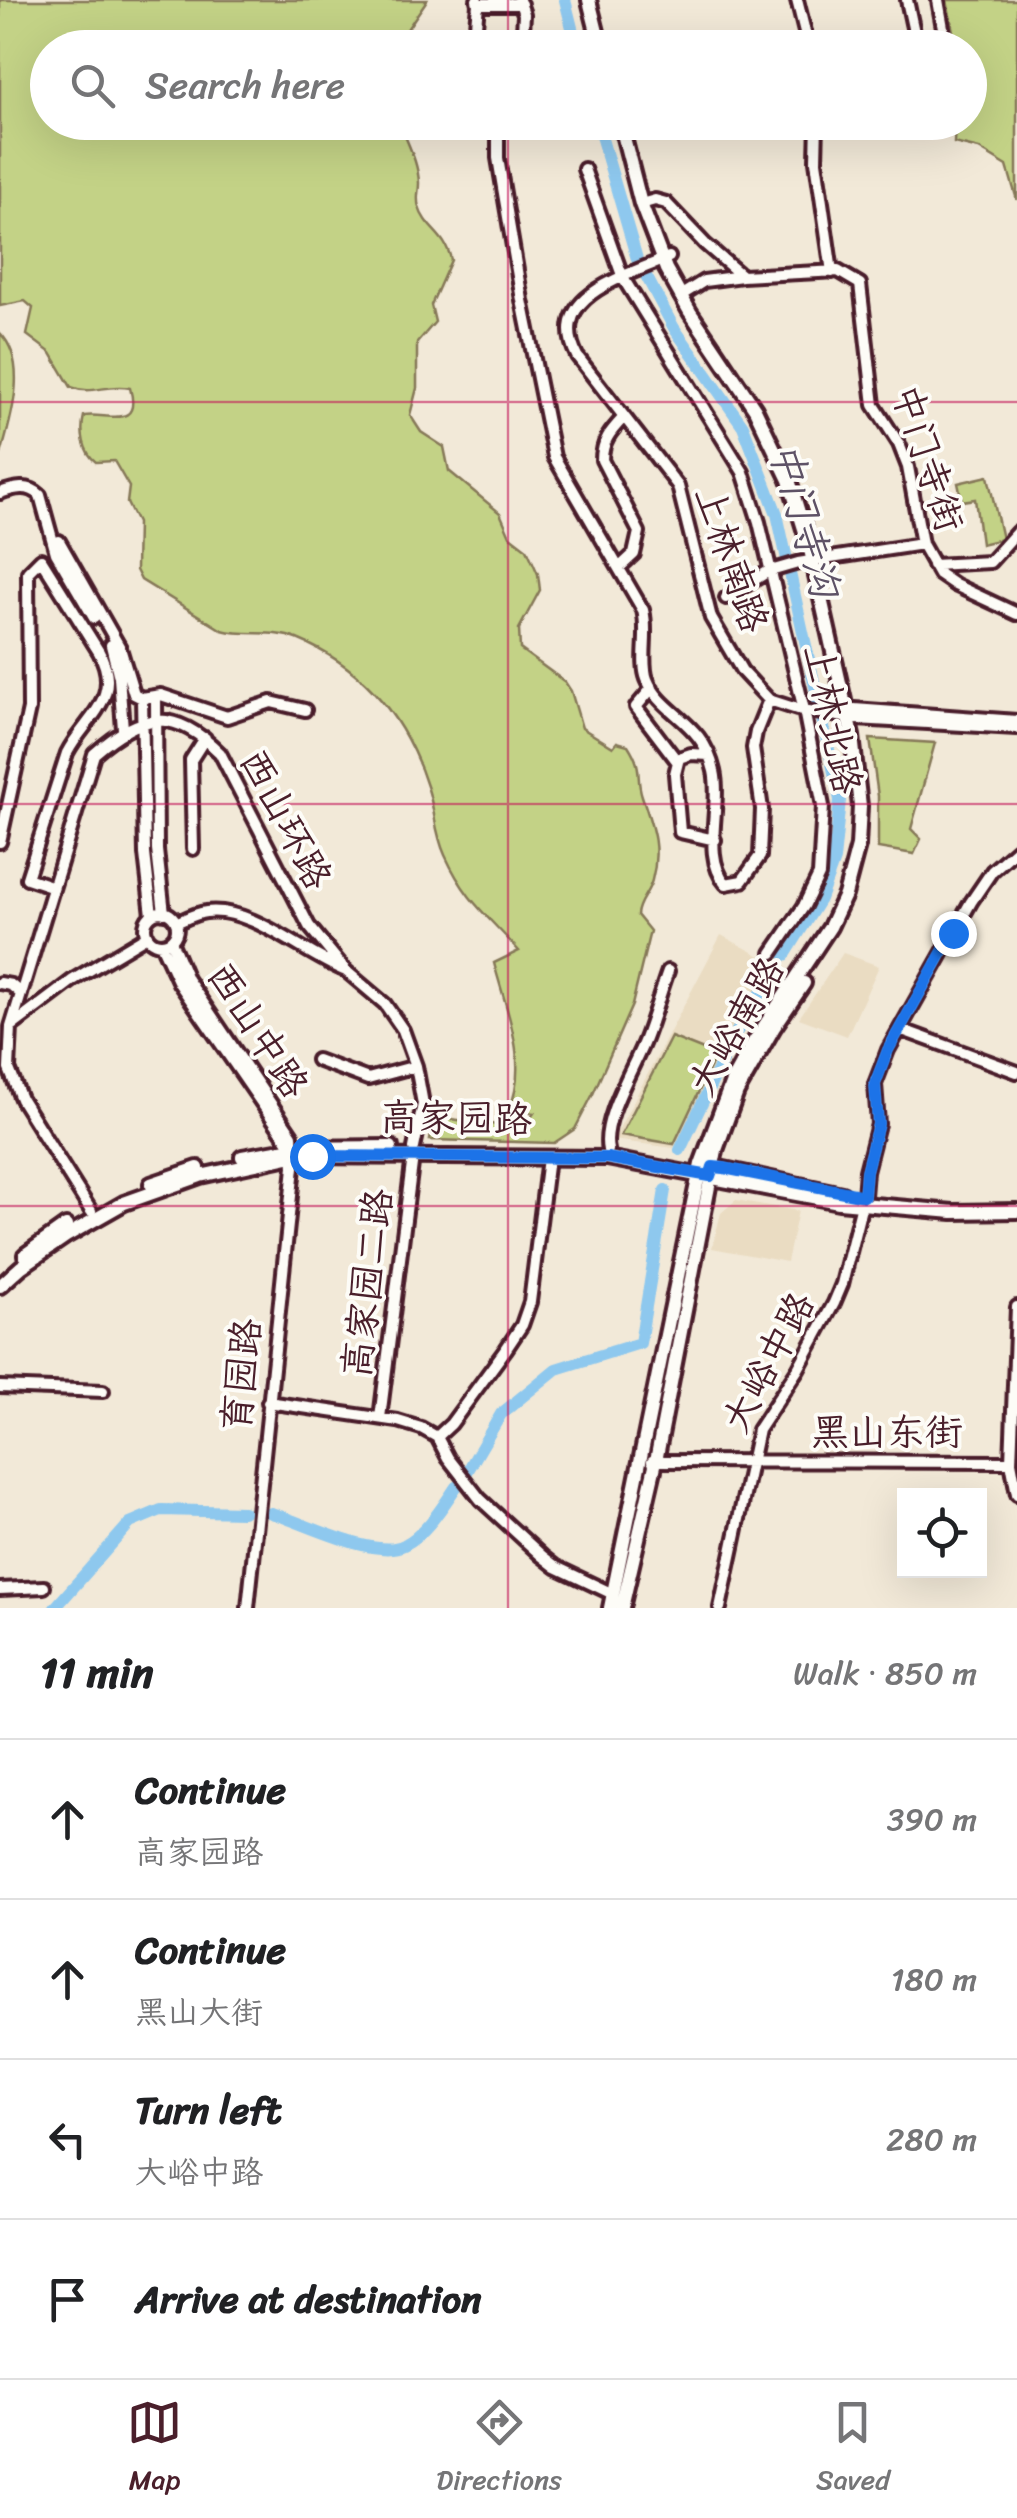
<!DOCTYPE html>
<html lang="en">
<head>
<meta charset="utf-8">
<style>
	:root { --surface:#fff; --page:#f2f2f2; --text:#202124; --muted:#757577; --line:#e0e0e0; --accent:#4a1f2b }
	body { margin:0; font-family:Sriracha,"LXGW WenKai TC",sans-serif; background:var(--page); color:var(--text) }
	.controls { position:absolute; right:30px; bottom:30px; display:grid; overflow:hidden; border-radius:0px; box-shadow:0 10px 40px #0002 }
	.controls button { width:90px; height:90px; display:grid; place-items:center; padding:0; border:0; border-bottom:2px solid var(--line); background:var(--surface); color:var(--text); font:50px sans-serif }
	.stop { position:absolute; width:30px; height:30px; margin:-22px; border:8px solid #1a73e8; border-radius:50%; background:#fff }
	.stop.end { background:#1a73e8; border-color:#fff; box-shadow:0 2px 10px #0008 }
	.list { margin:0; padding:0; list-style:none }
	h2 { display:flex; justify-content:space-between; align-items:center; height:130px; margin:0; padding:0 40px; font-size:42px }
	h2 small { font-size:32px; font-weight:400; color:var(--muted) }
	.list li { display:grid; grid-template-columns:65px 1fr auto; gap:30px; align-items:center; box-sizing:border-box; height:160px; padding:0 40px; border-top:2px solid var(--line) }
	.list b { display:block; font-size:38px; white-space:nowrap }
	.list p { margin:0; font-size:32px; white-space:nowrap; color:var(--muted) }
	.list em { font-size:32px; font-style:normal; color:var(--muted) }
	.icon { flex:none; width:55px; height:55px; fill:none; stroke:currentColor; stroke-width:2; stroke-linecap:round; stroke-linejoin:round }
	.map { position:relative; flex:none; width:1017px; height:1608px; overflow:hidden }
	.search { position:absolute; background:var(--surface); box-shadow:0 10px 40px #0002; left:30px; right:30px; top:30px; height:110px; display:flex; align-items:center; gap:25px; box-sizing:border-box; padding:0 35px; border-radius:55px; color:var(--muted); font-size:38px }
	.sheet { height:770px; background:var(--surface) }
	nav { display:flex; justify-content:space-around; align-items:center; box-sizing:border-box; height:140px; border-top:2px solid var(--line); background:var(--surface); font-size:28px; color:var(--muted) }
	nav a { display:grid; justify-items:center; gap:5px }
	nav .on { color:var(--accent) }
	.map>svg:first-child { display:block }
</style>
</head>
<body>
<div class="map">
<svg width="1017" height="1608" viewBox="0 0 1017 1608">
	<rect width="100%" height="100%" fill="#f2e9d8"/>
	<filter id="ink" filterUnits="userSpaceOnUse"><feTurbulence type="fractalNoise" baseFrequency=".01" numOctaves="2"/><feDisplacementMap in="SourceGraphic" scale="20" xChannelSelector="R" yChannelSelector="G"/><feConvolveMatrix kernelMatrix="1 2 1 2 8 2 1 2 1" color-interpolation-filters="sRGB"/></filter>
	<g filter="url(#ink)">
		<path fill="#eadcc2" d="M721 935 772 962 674 1148 613 1140Z
			M843 953 879 966 847 1036 799 1018Z
			M736 1200 798 1211 787 1262 712 1248 721 1213Z"/>
		<path fill="#c3d286" stroke="#867858" stroke-width="2.5" d="M0 0H427L395 47 48 48V122L400 123C407 143 418 161 419 183 419 192 416 199 419 207 425 229 446 234 451 260L431 305 435 322 417 343V388L410 415 421 432 444 447 449 471 500 513 510 536 527 549 538 574 540 590 519 629 520 649 565 682 571 691 582 728 613 747 617 742 628 745C644 770 635 775 642 796 652 826 661 848 652 880 649 893 638 901 637 915L650 931 632 1005 593 1094 575 1129 554 1143 430 1140 434 1117 498 1125 527 1123 534 1113 509 1110C530 1063 506 1010 494 963L519 951C487 915 466 901 445 855 435 833 435 811 428 789 406 719 365 667 297 639 273 629 247 637 222 630L141 580 136 570 137 523 127 503 129 487 114 461 96 462C83 452 80 432 84 416 106 412 142 431 130 388 106 383 93 396 71 387L51 353 27 335 33 308 25 301 0 306Z
			M947 0H1017V200L1007 166 979 149 954 143 955 123 970 122V48L956 47Z
			M0 333C30 363 10 422 0 458Z
			M988 476 1002 539 981 544 975 499 962 501 958 483Z
			M870 739 935 743 911 829 921 839 914 854 878 848V796Z
			M671 1037 716 1055 674 1144 621 1135Z"/>
		<g fill="none" stroke-linecap="round" stroke-linejoin="round">
			<path stroke="#8ec8ee" stroke-width="12" d="M565 0 577 48
				M597 122 637 259 674 328 743 426 777 514 840 800 834 860 820 899 785 955
				M680 1150 734 1036 773 974
				M467 1472 501 1414 556 1369 640 1343 665 1190
				M271 1513C303 1522 375 1560 404 1545 426 1534 443 1506 456 1487
				M55 1608 130 1523 161 1510 243 1512"/>
			<g stroke="#4a1f2b" stroke-width="18">
				<path id="minor" d="M477 0 478 4H521
					M519 0 524 14 522 48
					M797 0 809 48
					M915 37 928 41 945 39 938 0
					M474 48 478 4
					M848 48 915 37 907 0
					M895 48 912 45 914 48
					M498 122V158L522 300 554 457 643 610C649 633 640 661 647 679 661 715 703 720 714 771 722 806 701 856 726 884L742 881 760 856 762 809 753 748 756 732 769 700
					M817 122 816 161 832 272
					M584 169 623 278 743 472 759 522 804 710 823 806 819 875 804 906 772 953
					M641 204 655 200 666 203 705 244 742 276 838 271 860 284 874 405 899 444 908 467 922 544 939 574 955 585 1017 614
					M669 257C626 277 546 295 577 356L678 486 711 618 742 671 769 700 797 709 856 719 1017 728
					M680 296 704 281 742 276
					M0 493C14 488 29 484 40 495L56 553 94 618
					M59 541 120 648 134 694 142 698 161 695 227 717 271 702 305 710
					M933 565 990 562 1017 532
					M620 567 634 554 639 532 602 460C602 440 611 431 624 417
					M726 598 767 572 798 563 922 544
					M111 645 119 677 123 729
					M652 688 636 707 677 761
					M156 697 157 850 164 913
					M142 698 145 854 152 915
					M847 715 854 709 1017 721
					M709 755 691 754 679 758 675 774 680 832 715 840
					M0 842 29 709 28 572 41 559 99 652C124 698 85 718 67 753L27 878 51 886
					M193 849 191 760 205 738
					M145 928a16 16 0 1 1 32 0a16 16 0 1 1-32 0Z
					M176 923C185 919 196 913 206 912 251 906 302 953 344 970
					M171 941 187 979 292 1135 294 1167 248 1608
					M161 944 179 983 292 1147
					M0 983 11 985 20 993
					M12 1026 73 980 147 936
					M900 1029 1017 1072
					M317 1060 368 1079 416 1066
					M608 1150C601 1120 634 1068 645 1039 654 1016 660 993 668 971
					M864 1196 866 1171 878 1124 875 1084 888 1050 971 902 992 871 1017 849
					M91 1211 21 1099 9 1069 11 1027 94 754C141 713 173 706 220 753L309 926 346 971 385 1004 403 1030 416 1066 423 1104 414 1148
					M1017 1307 1011 1462 1017 1494
					M0 1387 103 1391
					M268 1402 398 1421 421 1428 437 1437 448 1458 480 1499 542 1556 556 1567 613 1594
					M380 1418 413 1156
					M437 1437 451 1424 506 1349 522 1325 530 1302 548 1158
					M652 1461 1011 1462
					M0 1589 44 1587
					M720 1608 758 1430 798 1369 834 1303 842 1284 862 1204"/>
			</g>
			<g stroke="#4a1f2b" stroke-width="20">
				<path id="major" d="M589 0 601 48
					M242 1157 293 1148 391 1147
					M705 1165 842 1194
					M151 1184 198 1168
					M25 1255 66 1226
					M0 1286 21 1267 66 1236 124 1203 200 1176 293 1156 607 1158 839 1202 953 1212 1017 1211
					M610 1608 701 1164 733 1079 753 1043 830 927 845 895 858 846 860 806 852 736 809 545 789 480 755 409 690 312 666 269 641 204 620 122
					M622 1608 656 1461 716 1150 737 1092 774 1027 804 983"/>
			</g>
			<use href="#minor" stroke="#fdfcf7" stroke-width="10"/>
			<use href="#major" stroke="#fdfcf7" stroke-width="12"/>
		</g>
	</g>
	<g fill="none" stroke-linecap="round" stroke-linejoin="round" filter="url(#ink)">
		<path stroke="#1a73e8" stroke-width="12" d="M312 1156 607 1158 710 1176 713 1167 724 1168 864 1196 866 1171 878 1124 875 1084 888 1050 953 933"/>
	</g>
	<path fill="none" stroke="#c2185b" stroke-width="2.5" stroke-opacity="0.55" d="M508 0V48M508 122V1608M0 402H1017M0 804H1017M0 1206H1017"/>
	<g text-anchor="middle" stroke-width="8" stroke-linejoin="round" paint-order="stroke">
		<g font-size="38" fill="#4a1f2b" stroke="#fdfcf7">
			<text transform="translate(928 458) rotate(72)" y="13">中门寺街</text>
			<text transform="translate(732 559) rotate(71)" y="13">上林南路</text>
			<text transform="translate(833 719) rotate(78)" y="13">上林北路</text>
			<text transform="translate(286 819) rotate(62)" y="13">西山环路</text>
			<text transform="translate(736 1026) rotate(-60)" y="13">大峪南路</text>
			<text transform="translate(258 1030) rotate(57)" y="13">西山中路</text>
			<text transform="translate(456 1118) rotate(1)" y="13">高家园路</text>
			<text transform="translate(367 1283) rotate(-83)" y="13">高家园二路</text>
			<text transform="translate(768 1362) rotate(-62)" y="13">大峪中路</text>
			<text transform="translate(241 1375) rotate(-84)" y="13">育园路</text>
			<text x="887" y="1445">黑山东街</text>
		</g>
		<g font-size="40" font-style="italic" fill="#5e5266" stroke="#fdfcf7">
			<text transform="translate(805 519) rotate(74)" y="14">中门寺沟</text>
		</g>
	</g>
</svg>
<div class="controls">
<button><svg class="icon" aria-label="locate" viewBox="0 0 24 24"><circle cx="12" cy="12" r="6"/><path d="M12 2v4M12 18v4M2 12h4M18 12h4"/></svg></button>
</div>
<div class="stop" style="left:312px;top:1156px"></div>
<div class="stop end" style="left:953px;top:933px"></div>
<div class="search"><svg class="icon" aria-label="search" viewBox="0 0 24 24"><circle cx="10" cy="10" r="6"/><path d="M15 15l6 6"/></svg>Search here</div>
</div>
<section class="sheet">
<h2>11 min<small>Walk · 850 m</small></h2>
<ul class="list">
<li><svg class="icon" aria-label="ahead" viewBox="0 0 24 24"><path d="M12 20V5M6 11l6-6 6 6"/></svg><div><b>Continue</b><p>高家园路</p></div><em>390 m</em></li>
<li><svg class="icon" aria-label="ahead" viewBox="0 0 24 24"><path d="M12 20V5M6 11l6-6 6 6"/></svg><div><b>Continue</b><p>黑山大街</p></div><em>180 m</em></li>
<li><svg class="icon" aria-label="left" viewBox="0 0 24 24"><path d="M17 20v-9H6M10 6l-5 5 5 5"/></svg><div><b>Turn left</b><p>大峪中路</p></div><em>280 m</em></li>
<li><svg class="icon" aria-label="arrive" viewBox="0 0 24 24"><path d="M6 21V4h12l-3 4 3 4H6"/></svg><div><b>Arrive at destination</b></div></li>
</ul>
</section>
<nav>
<a class="on"><svg class="icon" aria-label="map" viewBox="0 0 24 24"><path d="M3 6l6-2 6 2 6-2v14l-6 2-6-2-6 2zM9 4v14M15 6v14"/></svg>Map</a>
<a><svg class="icon" aria-label="directions" viewBox="0 0 24 24"><path d="M12 3l9 9-9 9-9-9zM9 14v-3h6M13 9l2 2-2 2"/></svg>Directions</a>
<a><svg class="icon" aria-label="saved" viewBox="0 0 24 24"><path d="M7 4h10v16l-5-4-5 4z"/></svg>Saved</a>
</nav>
</body>
</html>
